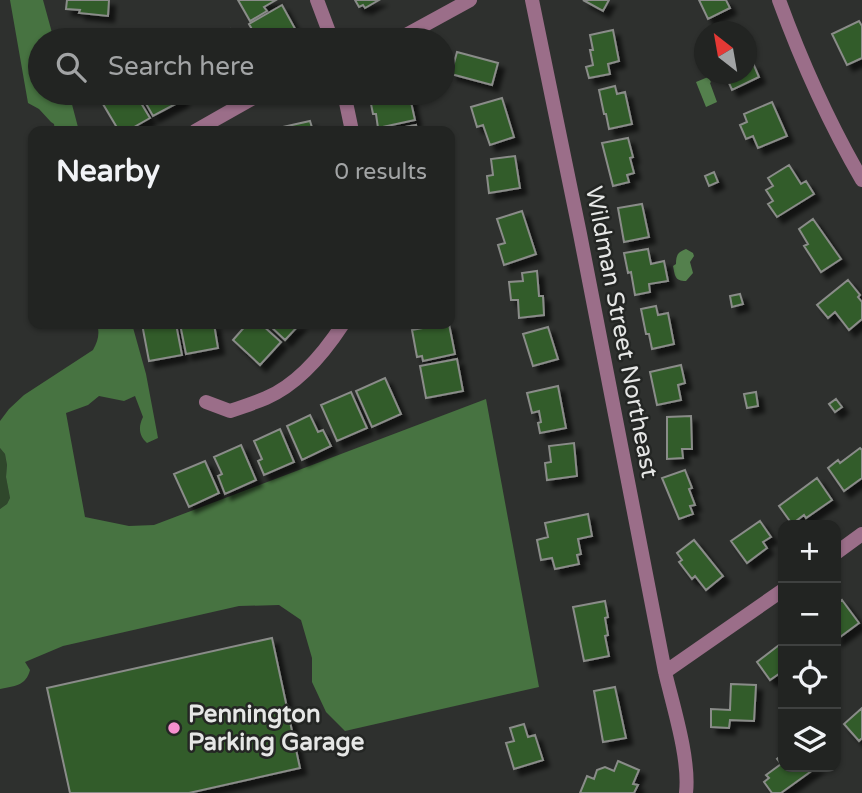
<!DOCTYPE html>
<html lang="en">
<head>
<meta charset="utf-8">
<style>
	:root { --surface:#222422; --page:#2e302f; --text:#f1f3f6; --muted:#a2a4a5; --line:#3f4140 }
	body { margin:0; font-family:"Varela Round",sans-serif; background:var(--page); color:var(--text) }
	.controls { position:absolute; right:21px; bottom:21px; display:grid; overflow:hidden; border-radius:14px; box-shadow:0 2px 5px #0004 }
	.controls button { width:63px; height:63px; display:grid; place-items:center; padding:0; border:0; border-bottom:2px solid var(--line); background:var(--surface); color:var(--text); font:35px sans-serif }
	.compass { position:absolute; left:694px; top:21px; width:63px; height:63px; border-radius:50%; background:var(--surface); box-shadow:0 2px 5px #0004; rotate:329deg }
	.list { margin:0; padding:0; list-style:none }
	h2 { display:flex; justify-content:space-between; align-items:center; height:91px; margin:0; padding:0 28px; font-size:30px }
	h2 small { font-size:23px; font-weight:400; color:var(--muted) }
	.icon { flex:none; width:38px; height:38px; fill:none; stroke:currentColor; stroke-width:2; stroke-linecap:round; stroke-linejoin:round }
	.map { position:relative; flex:none; width:862px; height:793px; overflow:hidden }
	.search { position:absolute; background:var(--surface); box-shadow:0 2px 5px #0004; left:28px; top:28px; width:427px; height:77px; display:flex; align-items:center; gap:18px; box-sizing:border-box; padding:0 24px; border-radius:38px; color:var(--muted); font-size:26px }
	.panel { position:absolute; background:var(--surface); box-shadow:0 2px 5px #0004; left:28px; top:126px; width:427px; height:203px; border-radius:14px }
	.map>svg:first-child { display:block }
</style>
</head>
<body>
<div class="map">
<svg width="862" height="793" viewBox="0 0 862 793">
	<defs>
		<filter id="shadow"><feDropShadow dx="6" dy="6" stdDeviation="2" flood-color="#0009"/></filter>
	</defs>
	<rect width="100%" height="100%" fill="#2e302e"/>
	<path fill="#2f472b" d="M0 448 5 454 7 465 6 477 10 498 7 504 0 509Z"/>
	<path fill="#477341" d="M10 0H43L54 40H40V93H69L79 131H55L54 124 51 122 39 109 28 103Z
		M97 324H132L146 374 158 438 147 443C139 436 138 427 143 417L135 396 124 401 99 396 88 405 66 413 85 517 129 526 154 525 486 399 539 687 345 731 326 712 312 682V658L301 620 279 605 239 606 63 646 25 662 30 670C26 686 14 686 0 689V509L7 504 10 498 6 477 7 465 5 454 0 448V421L9 409 24 395 93 350C98 341 100 334 97 324Z"/>
	<path fill="#54804d" d="M708 77 711 82 710 83 717 102 706 107 696 82Z
		M686 249 693 253 694 256 690 262 693 273 686 281C675 281 675 276 673 266L676 264C676 255 678 252 686 249Z"/>
	<path fill="#325c2b" stroke="#8a8c89" stroke-width="2" filter="url(#shadow)" d="M67 0H109L108 16 79 13 80 10 66 9Z
		M238 0H276L264 7 267 11 250 21Z
		M355 0H379L365 8 363 5 359 7Z
		M583 0H609L603 11Z
		M699 0H726L730 8 708 19Z
		M282 5 298 34 287 40H258L249 24Z
		M859 21 862 26V58L847 65 832 34Z
		M230 29 237 40H211Z
		M613 30 619 61 608 64 610 74 589 78 586 67 593 65 590 50H593L590 35Z
		M457 52 498 63 492 85 451 74Z
		M746 63 748 66 753 63 759 77 732 90 726 76 723 78 721 74H746Z
		M615 86 617 94 625 92 632 124 609 129 606 114H604L599 90Z
		M122 93H135L150 118 127 131H119L103 104Z
		M140 93H179L183 100 153 116Z
		M395 93H409L415 120 378 128 376 114H373L370 99Z
		M502 98 514 137 490 145 483 125 477 127 471 107Z
		M772 102 787 136 758 148 753 136 746 139 740 125 747 122 744 114Z
		M310 121 313 131H275L274 129Z
		M416 125 417 131H396L395 129Z
		M628 138 633 157 630 158 634 173 627 175 629 182 613 186 602 143Z
		M515 156 520 188 489 193 487 176 493 175 491 159Z
		M789 165 801 184 806 181 814 194 777 217 768 204 773 201 766 190 773 186 768 178Z
		M714 172 718 182 709 186 705 176Z
		M642 204 649 237 624 242 618 208Z
		M522 211 536 254 504 265 498 245 505 243 497 219Z
		M813 219 841 259 821 272 804 246 808 244 799 229Z
		M648 249 651 264 664 261 668 281 649 284 650 292 635 295 631 272 628 273 624 253Z
		M537 271 539 296H543L544 315 519 318 518 300H511L509 282 523 281 522 273Z
		M848 280 860 295 858 297 862 302V319L849 330 835 312 828 318 817 305Z
		M740 294 743 304 732 307 730 296Z
		M656 306 658 315 668 313 674 344 652 349 649 334H646L641 309Z
		M142 324H176L182 355 149 361Z
		M180 324H214L218 348 186 354Z
		M247 324H261L281 342 260 365 233 340Z
		M268 324H300L285 340Z
		M444 324H449L455 354 423 361 422 356 417 357 412 330Z
		M548 327 558 359 533 366 523 334Z
		M457 359 463 391 426 398 420 366Z
		M681 365 685 383 678 385 681 400 657 405 650 372Z
		M385 378 401 414 372 427 356 391Z
		M558 386 566 428 540 433 538 423 541 422 539 411 532 413 527 393Z
		M351 392 367 428 337 441 321 405Z
		M756 392 758 406 747 408 744 394Z
		M836 399 842 407 835 412 829 404Z
		M310 415 318 432 323 430 331 446 302 460 287 426Z
		M691 416 692 449H682L683 458 667 459V417Z
		M280 429 294 462 264 475 258 461 262 459 254 441Z
		M574 443 577 476 547 480 545 463 551 462 549 446Z
		M241 445 256 480 225 494 218 476 222 474 214 457Z
		M860 448 862 450V478L844 491 828 468 838 460 840 463Z
		M205 461 219 493 189 507 174 474Z
		M685 470 692 488 689 489 695 505 690 506 693 514 679 519 662 478Z
		M817 478 832 500 806 518 804 515 792 524 779 506Z
		M588 514 592 536 578 539 581 554 577 555 579 564 555 569 552 558 541 560 537 540 548 537 545 523Z
		M760 521 771 537 763 542 767 548 747 563 731 541Z
		M694 540 723 576 706 590 695 576 692 579 679 562 682 560 677 553Z
		M842 600 859 623 836 640V605Z
		M605 601 608 617 605 618 608 635 605 636 609 656 584 661 573 607Z
		M272 638 300 768 189 793H70L47 688Z
		M783 642V671L770 680 757 662Z
		M731 684 756 685 754 721 730 720 729 728 711 727V709L730 710Z
		M615 687 626 738 603 742 594 691Z
		M862 708V738L859 741 844 724Z
		M524 724 528 737 535 735 543 760 514 769 506 743 514 741 510 728Z
		M783 754V767H817L781 793H772L764 782 769 778 766 775 781 764 777 759Z
		M618 761 639 770 633 784 638 785 634 793H580L587 776 594 779 597 770 605 767 614 771Z"/>
	<g fill="none" stroke-linecap="round" stroke-linejoin="round">
		<path stroke="#9b6e89" stroke-width="14" d="M317 0 332 40
			M532 0 580 234 665 672C673 706 690 759 686 793
			M779 0C802 63 829 123 862 180
			M397 40 470 0
			M344 93 352 131
			M195 131 262 93
			M206 402 230 411C242 407 254 403 266 398 299 384 324 353 343 324
			M836 553 862 534
			M665 672 783 590"/>
	</g>
	<circle fill="#f690cf" stroke="#242624" stroke-width="2.5" cx="174" cy="728" r="7"/>
	<g text-anchor="middle" stroke-width="5" stroke-linejoin="round" paint-order="stroke">
		<g font-size="24" fill="#e6e7e6" stroke="#242624">
			<text transform="translate(622 332) rotate(79)" y="8">Wildman Street Northeast</text>
		</g>
		<g font-size="24" font-weight="bold" fill="#e6e7e6" stroke="#242624" text-anchor="start">
			<text x="188" y="722">Pennington<tspan x="188" dy="28">Parking Garage</tspan></text>
		</g>
	</g>
</svg>
<div class="controls">
<button>+</button>
<button>−</button>
<button><svg class="icon" aria-label="locate" viewBox="0 0 24 24"><circle cx="12" cy="12" r="6"/><path d="M12 2v4M12 18v4M2 12h4M18 12h4"/></svg></button>
<button><svg class="icon" aria-label="layers" viewBox="0 0 24 24"><path d="M12 4l9 5-9 5-9-5zM3 14l9 5 9-5"/></svg></button>
</div>
<svg class="compass" viewBox="-18 -18 36 36"><path d="M0-13l5 13h-10z" fill="#e53935"/><path d="M0 13l5-13h-10z" fill="#a2a4a5"/></svg>
<div class="search"><svg class="icon" aria-label="search" viewBox="0 0 24 24"><circle cx="10" cy="10" r="6"/><path d="M15 15l6 6"/></svg>Search here</div>
<section class="panel">
<h2>Nearby<small>0 results</small></h2>
<ul class="list">
</ul>
</section>
</div>
</body>
</html>
